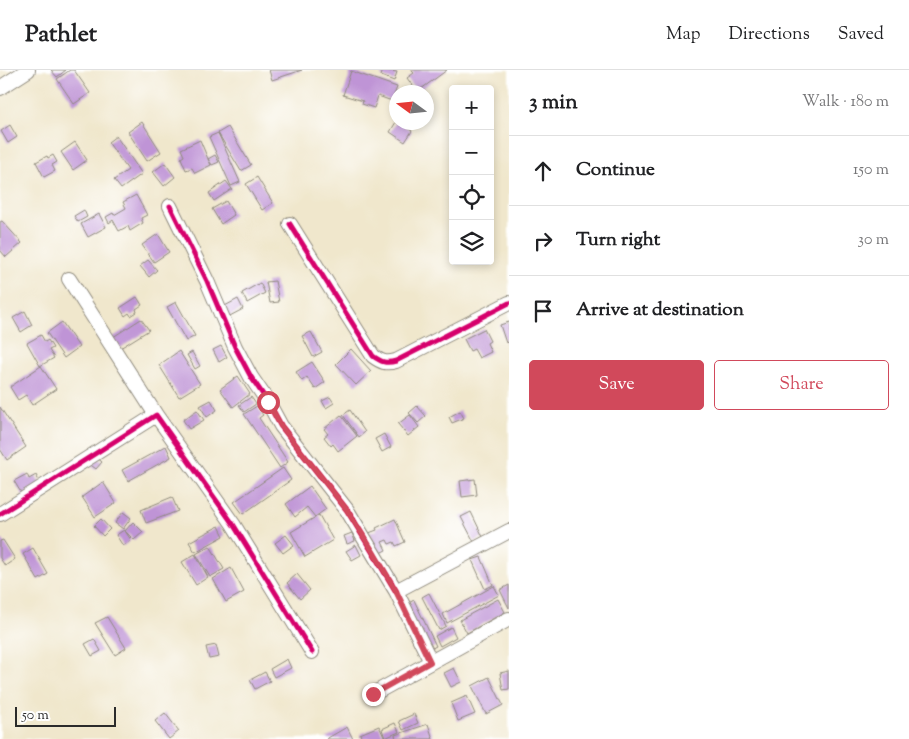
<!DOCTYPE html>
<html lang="en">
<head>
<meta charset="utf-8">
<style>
	:root { --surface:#fff; --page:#f6f6f6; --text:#202124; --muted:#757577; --line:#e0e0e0; --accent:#d1495b }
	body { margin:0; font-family:"Sorts Mill Goudy",serif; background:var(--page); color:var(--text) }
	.controls { position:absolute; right:15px; top:15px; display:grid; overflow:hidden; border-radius:5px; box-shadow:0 2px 8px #0003 }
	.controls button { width:45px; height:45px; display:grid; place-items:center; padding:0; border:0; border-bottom:1px solid var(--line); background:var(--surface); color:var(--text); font:25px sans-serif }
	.compass { position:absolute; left:389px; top:15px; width:45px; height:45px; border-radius:50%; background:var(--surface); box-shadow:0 2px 8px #0003; rotate:285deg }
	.scale { position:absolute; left:15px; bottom:12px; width:101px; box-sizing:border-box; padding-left:5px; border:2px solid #2b2b2b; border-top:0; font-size:14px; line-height:18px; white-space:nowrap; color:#2b2b2b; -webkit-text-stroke:4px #fff; paint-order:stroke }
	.stop { position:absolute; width:15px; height:15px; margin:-11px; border:4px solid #d1495b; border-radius:50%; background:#fff }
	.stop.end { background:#d1495b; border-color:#fff; box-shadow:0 1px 5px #0008 }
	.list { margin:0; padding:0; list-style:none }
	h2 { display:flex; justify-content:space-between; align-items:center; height:65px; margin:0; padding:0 20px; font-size:21px }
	h2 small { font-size:16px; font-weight:400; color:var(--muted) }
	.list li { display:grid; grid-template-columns:32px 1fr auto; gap:15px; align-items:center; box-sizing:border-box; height:70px; padding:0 20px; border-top:1px solid var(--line) }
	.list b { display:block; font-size:19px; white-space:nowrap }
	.list em { font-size:16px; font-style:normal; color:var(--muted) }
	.actions { display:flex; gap:10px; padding:15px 20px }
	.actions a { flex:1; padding:11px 0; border:1px solid var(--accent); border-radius:5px; text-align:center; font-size:18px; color:var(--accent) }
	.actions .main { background:var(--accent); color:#fff }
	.icon { flex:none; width:28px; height:28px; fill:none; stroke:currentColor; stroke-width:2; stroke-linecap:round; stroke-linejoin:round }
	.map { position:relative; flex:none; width:509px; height:669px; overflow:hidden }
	header { display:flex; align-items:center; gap:30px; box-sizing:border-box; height:70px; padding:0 25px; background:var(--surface); border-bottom:1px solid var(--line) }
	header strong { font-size:24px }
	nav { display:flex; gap:28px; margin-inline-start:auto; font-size:18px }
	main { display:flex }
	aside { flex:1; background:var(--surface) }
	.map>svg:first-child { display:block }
</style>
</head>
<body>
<header>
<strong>Pathlet</strong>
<nav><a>Map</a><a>Directions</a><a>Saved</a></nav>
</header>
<main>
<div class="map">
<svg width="509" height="669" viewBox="0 0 509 669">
	<rect width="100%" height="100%" fill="#fff"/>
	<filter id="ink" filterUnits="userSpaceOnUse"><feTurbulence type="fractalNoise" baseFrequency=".02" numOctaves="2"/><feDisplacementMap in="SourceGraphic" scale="10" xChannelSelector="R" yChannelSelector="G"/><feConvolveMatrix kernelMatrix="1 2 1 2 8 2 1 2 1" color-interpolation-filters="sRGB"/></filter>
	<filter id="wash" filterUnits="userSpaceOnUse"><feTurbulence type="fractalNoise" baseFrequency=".0096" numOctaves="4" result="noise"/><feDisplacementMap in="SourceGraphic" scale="20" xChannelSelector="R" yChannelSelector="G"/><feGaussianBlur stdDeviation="1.12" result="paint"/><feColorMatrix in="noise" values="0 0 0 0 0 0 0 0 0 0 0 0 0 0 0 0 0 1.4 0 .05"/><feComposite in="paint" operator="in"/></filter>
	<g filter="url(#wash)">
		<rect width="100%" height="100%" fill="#f0e7cc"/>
		<g id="blocks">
			<path fill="#bf94d6" d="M51 0H66L57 7Z
				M70 0H74L90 23 74 34 57 9Z
				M269 0H302L272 10Z
				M383 0 397 2 394 11 381 6Z
				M411 0H447L417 22 407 8 414 3Z
				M351 1 397 17 392 31 378 26 374 38 362 34 363 31 343 25Z
				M142 52 161 82 147 91 128 62Z
				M396 52H399L412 61 405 72 390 62Z
				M10 55 17 67 8 73 1 61Z
				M228 57 251 95 241 101 218 63Z
				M218 63 240 112 231 116 209 67Z
				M116 66 142 104 121 119 114 110 128 100 108 72Z
				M200 70 208 89 215 85 219 92 212 95 208 89 211 95 195 103 192 98 186 100 181 88 184 86 181 79Z
				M75 72 87 90 73 100 61 82Z
				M53 85 57 92 52 95 55 101 44 107 36 92 47 86 48 88Z
				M165 93 175 107 164 116 153 102Z
				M257 107 273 133 262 140 246 114Z
				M226 111 232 119 214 131 209 123Z
				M136 125 147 145 141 148 143 153 130 161 128 156 119 161 113 150 109 153 106 147 113 143 114 145 126 138 123 132Z
				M226 131 234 145 221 154 212 139Z
				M84 140 87 147 78 152 74 146Z
				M99 144 106 157 88 167 81 154Z
				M2 151 22 173 6 187 0 180V152Z
				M158 164 169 182 154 192 142 175Z
				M148 190 157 200 149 207 140 196Z
				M275 211 279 232 270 233 266 212Z
				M260 213 265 223 247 233 242 223Z
				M137 227 142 235 136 239 137 242 131 246 129 243 125 246 120 238Z
				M238 229 243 239 226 248 221 238Z
				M176 232 195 266 186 271 167 237Z
				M25 241 32 255 21 262 13 248Z
				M141 249 149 260 117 280 110 269Z
				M62 252 79 277 64 288 47 263Z
				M509 252V272L506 273 500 255Z
				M484 259 490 271 487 273 491 282 479 288 474 279 470 281 464 269Z
				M311 262 322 282 313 287 302 266Z
				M41 265 45 272 48 270 53 278 49 280 54 288 40 296 27 273Z
				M221 276 227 287 219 292 213 280Z
				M351 279 371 301 356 315 336 294Z
				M179 281 200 314 179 327 159 295Z
				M192 282 200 296 195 299 187 285Z
				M312 292 325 312 315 319 307 307 302 311 296 302Z
				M41 296 56 319 32 335 26 325 18 330 10 317Z
				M238 306 250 324 233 337 220 319Z
				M251 327 256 334 244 342 239 335Z
				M330 327 334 333 326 338 322 331Z
				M211 330 217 340 207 347 200 336Z
				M257 336 263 345 259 348 288 392 280 398 244 344Z
				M417 336 426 346 418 353 409 343Z
				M0 337 26 377 7 390 0 379Z
				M197 340 204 350 189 359 183 350Z
				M350 340 365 362 359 367 343 345Z
				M460 341 464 348 452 353 449 347Z
				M341 345 357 366 338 381 333 374 331 376 324 367 328 364 324 359Z
				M410 345 419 357 408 366 398 354Z
				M384 364 391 377 382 382 375 369Z
				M166 376 171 387 128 411 122 400Z
				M94 385 102 392 96 399 87 392Z
				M283 398 291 410 243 444 234 432Z
				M27 404 29 409 36 405 41 415 23 426 14 411Z
				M475 409 477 425 462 427 460 411Z
				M103 412 116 433 95 447 82 427Z
				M310 416 326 439 315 447 307 437 295 447 286 434Z
				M172 427 178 441 146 453 141 440Z
				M123 442 131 448 123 459 115 453Z
				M471 442 483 467 474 472 461 447Z
				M319 445 333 470 305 487 291 462Z
				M101 449 110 459 103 466 94 456Z
				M395 449 405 472 396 476 394 472 389 474 387 470 382 472 386 480 378 484 369 463 377 460 376 458Z
				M133 452 143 462 134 470 125 461 131 470 123 476 116 465 124 460 125 461Z
				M219 456 224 466 195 482 189 472Z
				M352 463 355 471 347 474 344 466Z
				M286 465 294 475 283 483 275 473Z
				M3 470 15 489 5 496 0 488V471Z
				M356 475 361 485 352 490 346 481Z
				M210 476 224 499 210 507 196 484Z
				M33 478 48 504 38 510 23 484Z
				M195 484 208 507 196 515 182 492Z
				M481 487 493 515 485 519 472 490Z
				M231 498 244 522 226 532 213 509Z
				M297 504 310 520 300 529 287 513Z
				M509 515V538L500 520Z
				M494 516 499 525 447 553 443 544Z
				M429 523 446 556 439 560 422 527Z
				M498 529 505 542 467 563 460 550Z
				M414 530 436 576 427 581 405 535Z
				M107 547 126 578 115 585 95 553Z
				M451 557 456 567 440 576 435 566Z
				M94 569 101 581 92 586 85 574Z
				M216 575 219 587 209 589 206 577Z
				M287 589 291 598 274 607 270 599Z
				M454 598 461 612 451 617 444 603Z
				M509 601V619L503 620 500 603Z
				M265 602 270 611 255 619 250 610Z
				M489 607 503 635 486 644 472 616Z
				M467 626 475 644 458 651 451 633Z
				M165 643 179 661 169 669 155 651Z
				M414 644 418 653 403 660 399 651Z
				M395 653 399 662 385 668 382 659Z
				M428 654 433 669H396L395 665Z
				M379 656 385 669H362L360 664Z
				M347 657 353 669H326Z"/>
		</g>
	</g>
	<g filter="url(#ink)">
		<use href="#blocks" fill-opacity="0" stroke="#8e897c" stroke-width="1"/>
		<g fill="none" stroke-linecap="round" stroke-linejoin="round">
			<g stroke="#8e897c" stroke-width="16">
				<path id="minor" d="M0 18 28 0
					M170 136 207 211 235 277 251 307 268 332 281 356 347 440 396 521
					M290 154 373 286C381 292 386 294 396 291L509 233
					M69 209 156 345
					M0 444 156 345 233 454 312 582
					M431 592 396 521 509 461
					M373 624 509 549"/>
			</g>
			<use href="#minor" stroke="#fff" stroke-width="14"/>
			<g stroke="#fff" stroke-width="8">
				<path id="cycleway" d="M170 136 207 211 235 277 251 307 268 332 281 356 347 440 396 521
					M290 154 373 286C381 292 386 294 396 291L509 233
					M0 444 156 345 233 454 312 582"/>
			</g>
			<use href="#cycleway" stroke="#d6006c" stroke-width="5"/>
		</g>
	</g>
	<g fill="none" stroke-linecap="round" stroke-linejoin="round" filter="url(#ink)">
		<path stroke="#d1495b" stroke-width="6" d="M268 332 281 356 347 440 372 480 396 521 430 592 373 624"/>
	</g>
</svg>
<div class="controls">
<button>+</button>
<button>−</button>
<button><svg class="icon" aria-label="locate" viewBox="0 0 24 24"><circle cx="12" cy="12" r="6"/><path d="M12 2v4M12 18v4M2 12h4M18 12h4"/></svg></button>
<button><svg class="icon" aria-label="layers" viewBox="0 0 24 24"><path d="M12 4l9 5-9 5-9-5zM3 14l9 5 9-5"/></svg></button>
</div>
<svg class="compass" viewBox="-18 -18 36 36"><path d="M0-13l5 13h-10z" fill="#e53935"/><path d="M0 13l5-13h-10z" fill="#757577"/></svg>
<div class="scale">50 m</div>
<div class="stop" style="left:268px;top:332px"></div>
<div class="stop end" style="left:373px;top:624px"></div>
</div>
<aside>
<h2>3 min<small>Walk · 180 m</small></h2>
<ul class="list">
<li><svg class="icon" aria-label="ahead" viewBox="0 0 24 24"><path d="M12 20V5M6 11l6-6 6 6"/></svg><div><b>Continue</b></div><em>150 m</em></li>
<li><svg class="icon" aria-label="right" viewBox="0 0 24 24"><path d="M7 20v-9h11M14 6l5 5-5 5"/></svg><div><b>Turn right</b></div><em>30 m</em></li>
<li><svg class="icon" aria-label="arrive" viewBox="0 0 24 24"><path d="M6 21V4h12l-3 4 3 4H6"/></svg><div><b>Arrive at destination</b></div></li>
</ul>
<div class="actions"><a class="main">Save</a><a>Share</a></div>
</aside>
</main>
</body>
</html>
